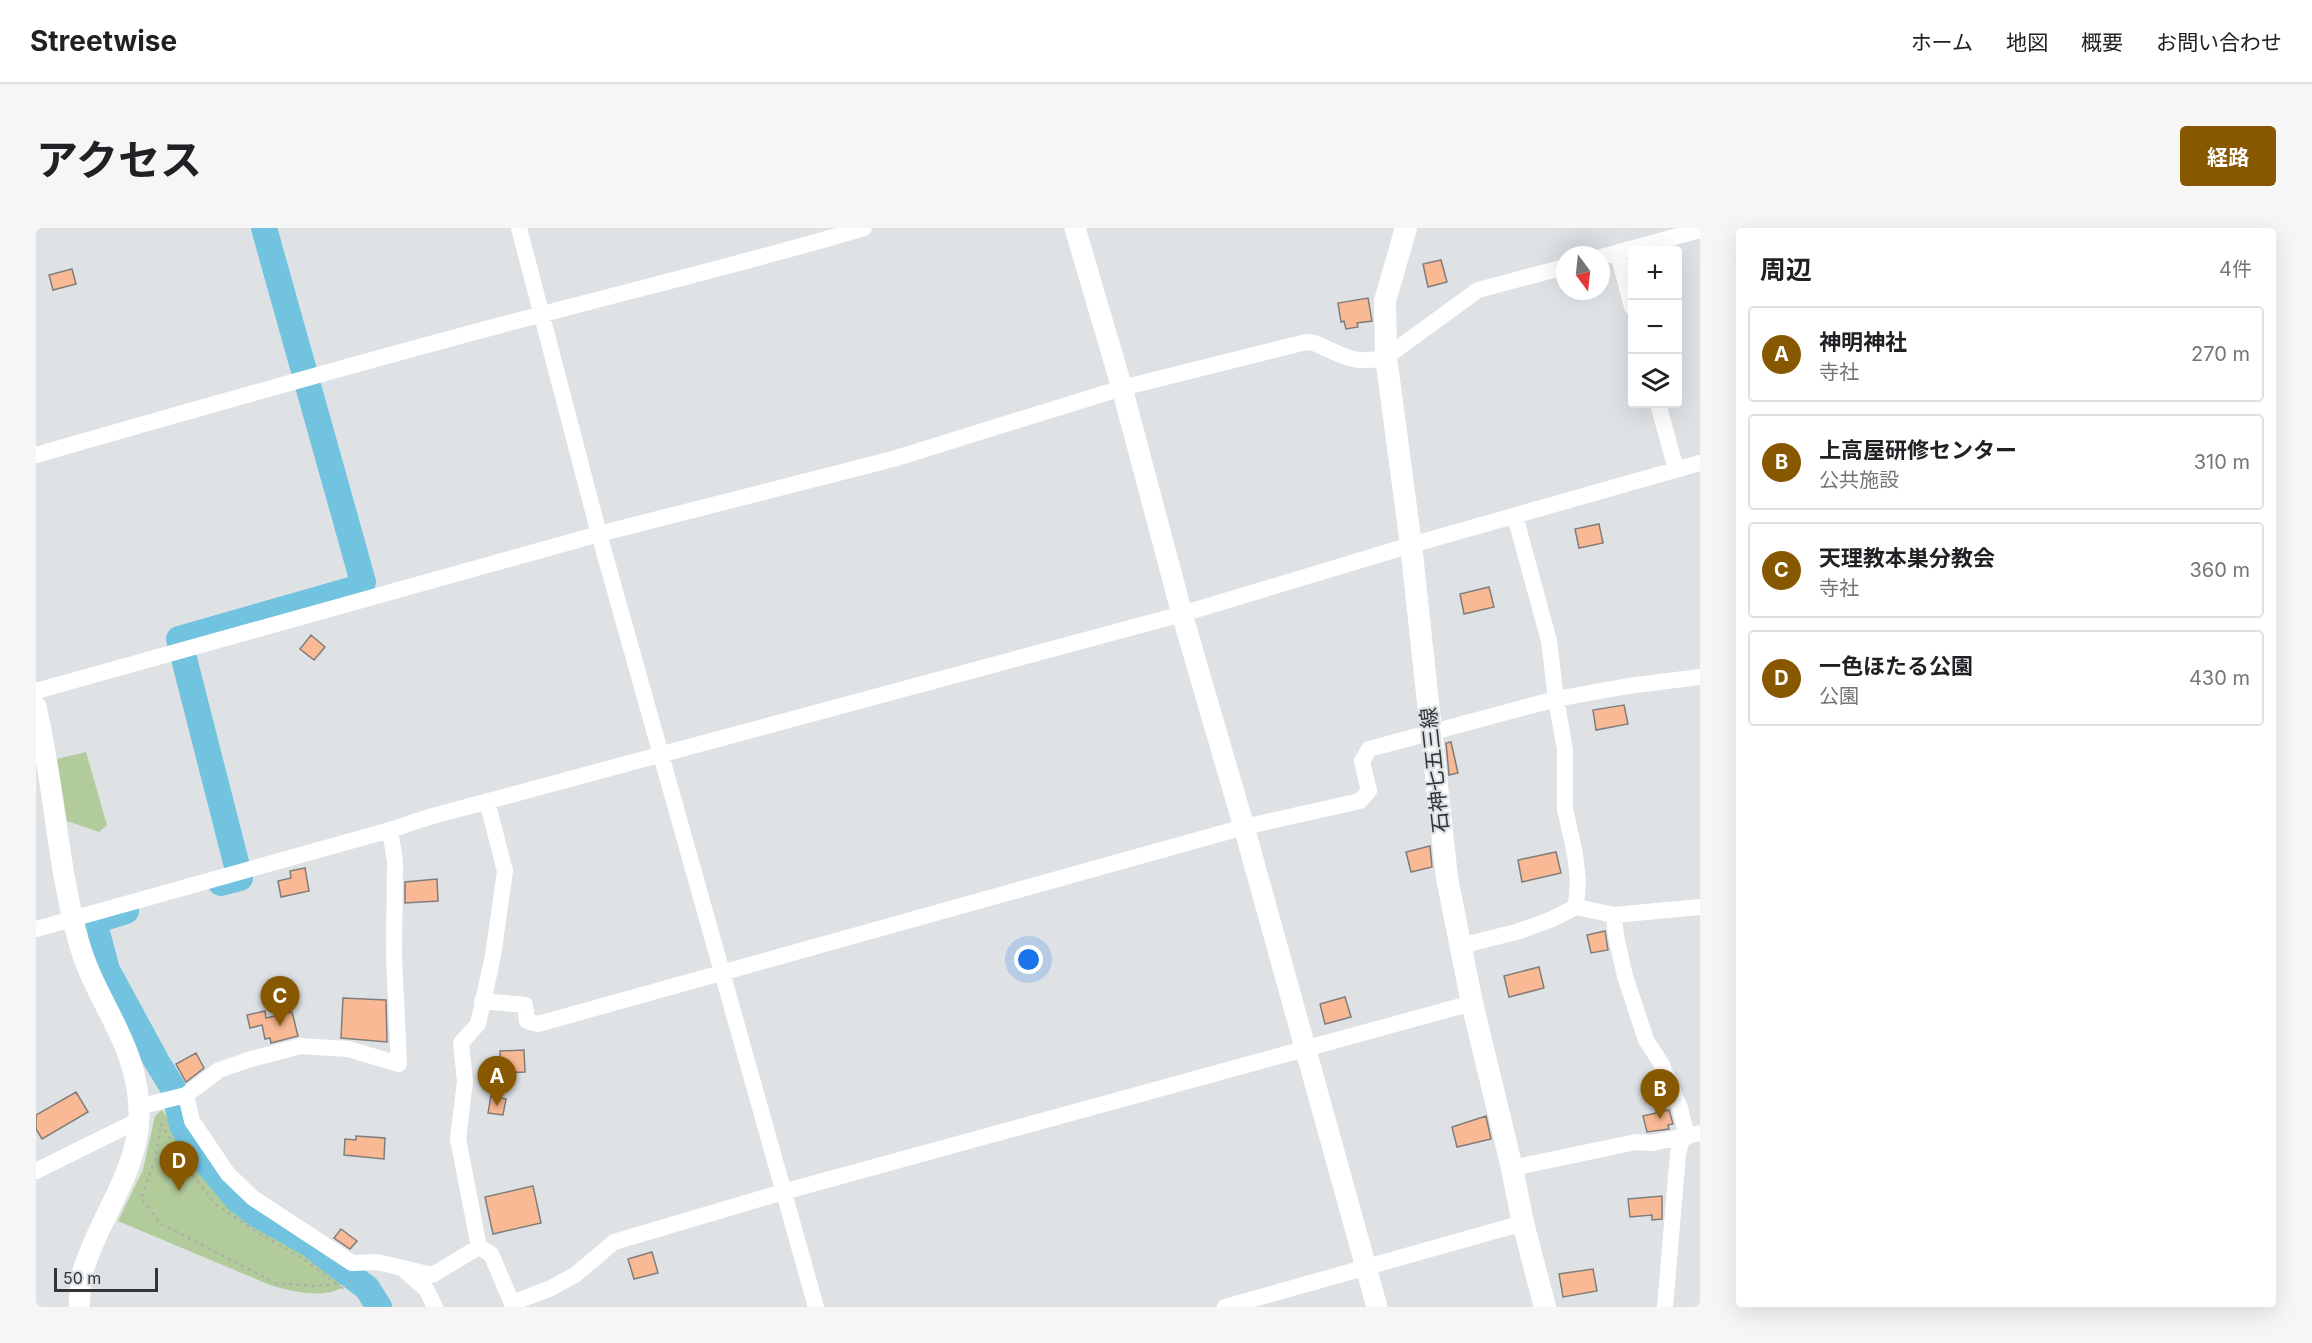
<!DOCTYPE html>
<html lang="ja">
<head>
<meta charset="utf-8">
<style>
	:root { --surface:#fff; --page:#f6f6f6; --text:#202124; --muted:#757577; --line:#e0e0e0; --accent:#885800 }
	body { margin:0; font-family:Inter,"Noto Sans JP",sans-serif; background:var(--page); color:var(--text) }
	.controls { position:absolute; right:18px; top:18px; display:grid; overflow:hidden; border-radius:6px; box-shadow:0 6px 24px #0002 }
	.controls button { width:54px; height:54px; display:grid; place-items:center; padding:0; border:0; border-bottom:2px solid var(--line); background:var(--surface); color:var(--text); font:30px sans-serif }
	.compass { position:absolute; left:1520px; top:18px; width:54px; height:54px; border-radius:50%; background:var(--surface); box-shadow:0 6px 24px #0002; rotate:165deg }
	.scale { position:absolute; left:18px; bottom:15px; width:104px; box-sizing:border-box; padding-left:6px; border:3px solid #323435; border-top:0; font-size:16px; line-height:21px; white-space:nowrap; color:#323435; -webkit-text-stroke:4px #dee2e5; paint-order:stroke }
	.you { position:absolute; left:993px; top:732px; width:21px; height:21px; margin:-15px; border:4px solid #fff; border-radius:50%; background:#1a73e8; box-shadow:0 0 0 9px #1a73e833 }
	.badge { display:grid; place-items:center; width:39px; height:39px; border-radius:50%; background:var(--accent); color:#fff; font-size:20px; font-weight:700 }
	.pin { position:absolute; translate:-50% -50px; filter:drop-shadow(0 2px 3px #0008) }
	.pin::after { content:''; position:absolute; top:32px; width:21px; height:18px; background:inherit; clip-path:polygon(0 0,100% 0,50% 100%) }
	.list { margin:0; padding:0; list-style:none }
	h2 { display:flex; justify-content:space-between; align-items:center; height:78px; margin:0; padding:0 24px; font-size:26px }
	h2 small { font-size:20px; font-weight:400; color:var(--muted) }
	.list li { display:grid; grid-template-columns:39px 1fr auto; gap:18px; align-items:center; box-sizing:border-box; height:96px; margin:0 12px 12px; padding:0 12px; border:2px solid var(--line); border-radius:6px }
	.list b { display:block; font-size:22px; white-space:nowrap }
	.list p { margin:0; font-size:20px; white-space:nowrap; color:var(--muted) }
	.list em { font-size:20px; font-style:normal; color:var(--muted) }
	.icon { flex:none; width:33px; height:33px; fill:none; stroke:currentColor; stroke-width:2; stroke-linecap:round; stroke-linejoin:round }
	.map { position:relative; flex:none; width:1664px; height:1079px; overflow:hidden; border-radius:6px }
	header { display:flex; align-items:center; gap:36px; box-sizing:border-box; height:84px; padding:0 30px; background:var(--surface); border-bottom:2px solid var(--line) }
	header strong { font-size:28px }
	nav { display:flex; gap:33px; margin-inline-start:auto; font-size:21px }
	.intro { display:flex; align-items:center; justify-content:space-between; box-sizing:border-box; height:144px; padding:0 36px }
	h1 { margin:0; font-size:42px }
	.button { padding:15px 27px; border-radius:6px; background:var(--accent); color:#fff; font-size:21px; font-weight:700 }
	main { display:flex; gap:36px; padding:0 36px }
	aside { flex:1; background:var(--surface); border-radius:6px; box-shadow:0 6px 24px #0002 }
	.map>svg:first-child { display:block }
</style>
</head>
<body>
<header>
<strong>Streetwise</strong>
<nav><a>ホーム</a><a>地図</a><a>概要</a><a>お問い合わせ</a></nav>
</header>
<div class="intro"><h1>アクセス</h1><a class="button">経路</a></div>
<main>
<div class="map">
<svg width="1664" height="1079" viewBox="0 0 1664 1079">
	<rect width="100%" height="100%" fill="#dee2e5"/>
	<path fill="#b2cb9a" d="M50 524 71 597 63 604 31 593 21 531Z
		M126 882 153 922 207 983 279 1023 305 1049V1060C286 1071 254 1063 234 1057L82 993 107 942 119 888Z"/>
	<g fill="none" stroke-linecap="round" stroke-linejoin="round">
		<path stroke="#71c3e0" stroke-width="26" d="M185 655 204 650 143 411 325 359 327 354 228 0
			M90 683 58 693 71 742 121 834 137 860 146 897 157 919 202 972 220 986 272 1015 331 1060 343 1079"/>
	</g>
	<path fill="#fab995" stroke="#817d7b" stroke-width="1.5" d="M1405 32 1411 54 1392 59 1387 36Z
		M36 41 40 56 17 62 13 47Z
		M1332 70 1336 93 1321 95 1322 99 1310 101 1308 93 1305 94 1302 75Z
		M1563 296 1567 315 1543 320 1539 301Z
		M1453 359 1458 379 1428 386 1424 366Z
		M275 407 289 419 278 432 264 421Z
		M1588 477 1592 496 1560 502 1557 482Z
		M1415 514 1422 545 1413 547 1410 515Z
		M1394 618 1396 639 1375 644 1370 624Z
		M1520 624 1525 645 1486 654 1482 632Z
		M269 640 273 663 245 669 242 653 255 650 254 643Z
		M401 651 402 673 369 675V654Z
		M1569 703 1572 722 1555 725 1551 707Z
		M1503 739 1508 760 1473 769 1468 748Z
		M1309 769 1315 789 1289 796 1284 776Z
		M307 770 350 772 351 814 305 810Z
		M229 783 230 790 256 784 262 808 235 815 234 810 229 811 226 797 214 800 211 787Z
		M488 822 489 844 465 845 464 823Z
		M160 825 168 840 150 854 140 836Z
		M40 864 52 884 6 911 0 901V887Z
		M455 868 470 871 467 887 452 885Z
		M1633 882 1637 896 1632 897 1633 901 1611 904 1607 888Z
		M1450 888 1455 911 1421 919 1416 899Z
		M320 908 349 910 348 931 308 927 309 911 320 912Z
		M497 958 505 995 457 1006 449 969Z
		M1626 968V991L1616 992V987L1594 989 1592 971Z
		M305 1001 321 1013 314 1021 298 1010Z
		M616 1024 622 1045 598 1051 592 1031Z
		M1557 1041 1561 1063 1527 1069 1523 1046Z"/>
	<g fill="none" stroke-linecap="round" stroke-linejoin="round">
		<path stroke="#aaadaf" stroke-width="2" stroke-dasharray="3 4.5" stroke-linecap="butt" d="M301 1056 269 1032 224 1006 179 976 151 939 125 896 119 931 105 970 124 995 239 1055 278 1058 301 1056 309 1062 316 1050"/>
		<path stroke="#fff" stroke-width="16" d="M483 0 563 306 780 1079
			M1582 25 1596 79
			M1565 29 1664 2
			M1622 176 1640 241
			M0 227C167 179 335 131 503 87 612 58 721 32 828 0
			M1479 288 1513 413 1520 471 1529 522V581L1539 626 1542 653 1540 679
			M0 463 563 306 857 231 1086 160 1270 114 1278 115C1307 127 1318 138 1350 129L1442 62 1529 39
			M451 573 469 643 457 728 442 796 425 815 429 853 422 911 443 1019 455 1026 476 1075 515 1060 539 1047 578 1014 747 964 1436 775
			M1578 687 1580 708 1589 748 1610 812 1625 835 1644 880 1651 909
			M0 701 354 602 393 589 1146 386 1375 317 1664 235
			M1424 718 1480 704 1514 692 1540 679 1578 687 1664 679
			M446 773 489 777 491 793 502 796 1208 599 1324 573 1333 563 1326 533 1333 521 1520 471 1592 458 1664 449
			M150 867 156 893 192 946 217 970 316 1035 341 1034 396 1047 443 1019
			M102 879 150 867 183 842 215 831 265 818 312 821 363 836 358 727 359 633 354 602
			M1476 940 1600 914 1616 915 1664 905
			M0 943 103 892
			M368 1042 390 1061 399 1079
			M1189 1079 1487 995
			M1629 1079 1642 926 1646 910"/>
		<path stroke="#fff" stroke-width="21" d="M1039 0 1086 160 1146 386 1208 599 1341 1079
			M0 479C18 555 21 635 42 711 59 776 105 817 103 890 101 946 62 991 47 1043 44 1054 44 1067 43 1079"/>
		<path stroke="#fff" stroke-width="22" d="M1370 0 1349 73 1350 129 1375 317 1411 650 1436 775 1476 940 1487 995 1509 1079"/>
	</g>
	<g text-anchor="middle" stroke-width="4.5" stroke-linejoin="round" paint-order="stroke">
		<g font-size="21" fill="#323435" stroke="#dee2e5">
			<text transform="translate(1399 542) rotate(-96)" y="7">石神七五三線</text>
		</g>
	</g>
</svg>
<div class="controls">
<button>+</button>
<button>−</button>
<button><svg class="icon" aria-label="layers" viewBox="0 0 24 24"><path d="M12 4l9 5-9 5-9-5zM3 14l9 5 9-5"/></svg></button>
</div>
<svg class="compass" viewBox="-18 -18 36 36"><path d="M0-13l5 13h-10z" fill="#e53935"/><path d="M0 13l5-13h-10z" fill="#757577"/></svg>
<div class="scale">50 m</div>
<div class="you"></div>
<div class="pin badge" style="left:461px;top:878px">A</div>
<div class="pin badge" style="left:1624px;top:891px">B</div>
<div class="pin badge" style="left:244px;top:798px">C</div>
<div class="pin badge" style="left:143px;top:963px">D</div>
</div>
<aside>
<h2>周辺<small>4件</small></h2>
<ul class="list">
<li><span class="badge">A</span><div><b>神明神社</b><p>寺社</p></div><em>270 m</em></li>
<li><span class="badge">B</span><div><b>上高屋研修センター</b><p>公共施設</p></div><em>310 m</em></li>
<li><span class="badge">C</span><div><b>天理教本巣分教会</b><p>寺社</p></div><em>360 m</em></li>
<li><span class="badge">D</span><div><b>一色ほたる公園</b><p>公園</p></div><em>430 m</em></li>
</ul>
</aside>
</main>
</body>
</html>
